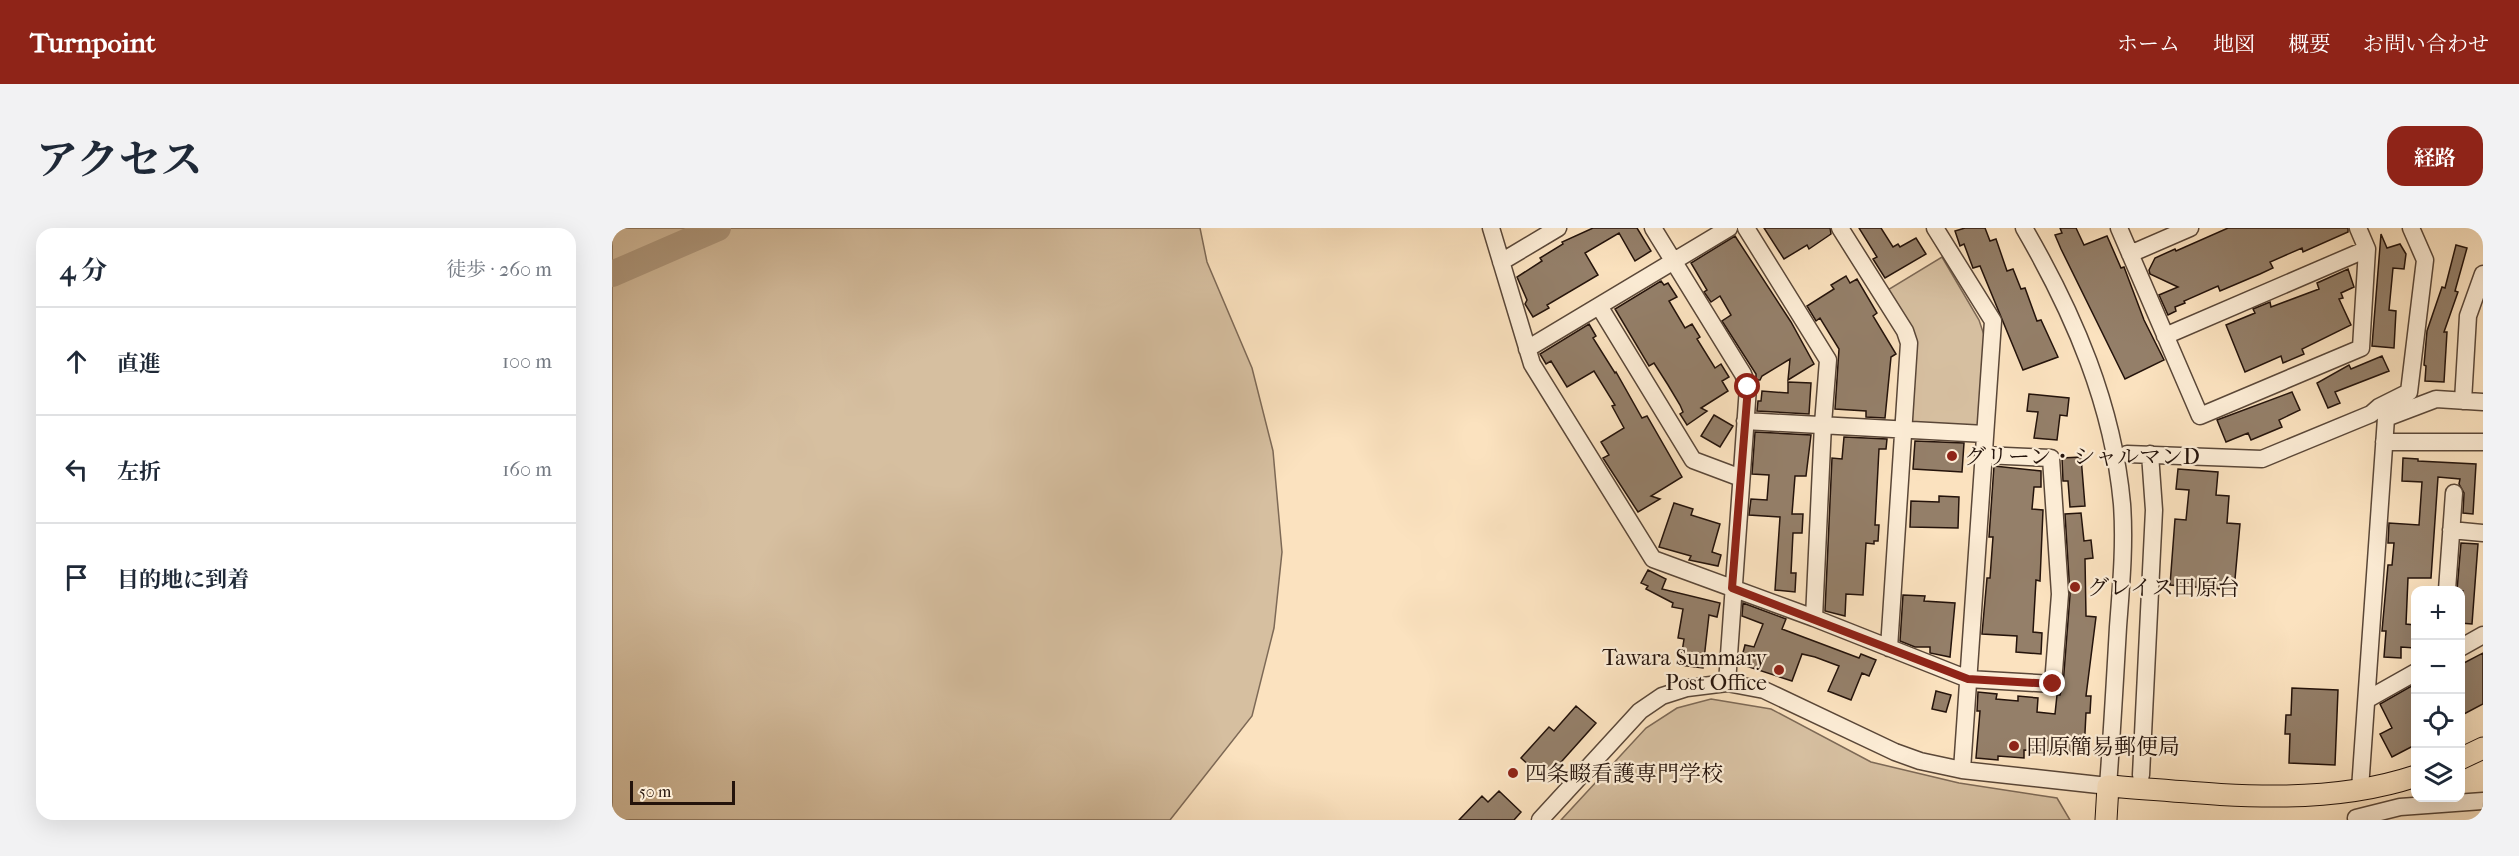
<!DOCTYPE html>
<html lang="ja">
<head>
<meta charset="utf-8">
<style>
	:root { --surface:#fff; --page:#f2f2f3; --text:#1f2937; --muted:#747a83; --line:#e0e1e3; --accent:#8f2418 }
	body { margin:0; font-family:"IM FELL French Canon","Noto Serif JP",serif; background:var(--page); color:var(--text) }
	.controls { position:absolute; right:18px; bottom:18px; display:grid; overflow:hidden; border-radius:12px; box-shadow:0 6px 24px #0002 }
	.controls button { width:54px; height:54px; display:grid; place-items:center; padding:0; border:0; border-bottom:2px solid var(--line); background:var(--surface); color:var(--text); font:30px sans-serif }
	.scale { position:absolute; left:18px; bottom:15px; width:105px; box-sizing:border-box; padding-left:6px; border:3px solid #24130b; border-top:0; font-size:16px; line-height:21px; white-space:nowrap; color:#24130b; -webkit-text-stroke:4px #fcecd5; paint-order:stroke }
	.stop { position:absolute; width:18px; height:18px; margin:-14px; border:4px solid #8f2418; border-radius:50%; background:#fff }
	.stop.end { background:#8f2418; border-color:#fff; box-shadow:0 2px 6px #0008 }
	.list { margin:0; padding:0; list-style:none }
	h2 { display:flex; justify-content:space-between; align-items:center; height:78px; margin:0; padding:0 24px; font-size:26px }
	h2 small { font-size:20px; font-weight:400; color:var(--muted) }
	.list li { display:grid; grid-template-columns:39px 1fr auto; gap:18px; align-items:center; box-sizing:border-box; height:108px; padding:0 24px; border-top:2px solid var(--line) }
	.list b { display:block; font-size:22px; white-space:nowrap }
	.list em { font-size:20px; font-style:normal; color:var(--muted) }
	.icon { flex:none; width:33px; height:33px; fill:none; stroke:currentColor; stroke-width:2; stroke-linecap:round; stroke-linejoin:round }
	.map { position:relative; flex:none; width:1871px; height:592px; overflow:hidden; border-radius:18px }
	header { display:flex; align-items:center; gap:36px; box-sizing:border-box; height:84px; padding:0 30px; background:var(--accent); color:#fff }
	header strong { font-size:28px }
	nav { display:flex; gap:33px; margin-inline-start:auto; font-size:21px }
	.intro { display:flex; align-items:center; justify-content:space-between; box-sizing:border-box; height:144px; padding:0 36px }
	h1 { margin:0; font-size:42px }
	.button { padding:15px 27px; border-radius:18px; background:var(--accent); color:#fff; font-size:21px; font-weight:700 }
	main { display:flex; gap:36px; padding:0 36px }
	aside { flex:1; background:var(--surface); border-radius:18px; box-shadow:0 6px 24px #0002 }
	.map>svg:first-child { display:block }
</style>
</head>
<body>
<header>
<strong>Turnpoint</strong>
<nav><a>ホーム</a><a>地図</a><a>概要</a><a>お問い合わせ</a></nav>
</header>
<div class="intro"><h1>アクセス</h1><a class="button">経路</a></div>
<main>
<aside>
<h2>4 分<small>徒歩 · 260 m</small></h2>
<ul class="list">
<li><svg class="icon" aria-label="ahead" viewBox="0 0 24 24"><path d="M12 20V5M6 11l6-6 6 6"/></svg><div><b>直進</b></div><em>100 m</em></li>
<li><svg class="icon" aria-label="left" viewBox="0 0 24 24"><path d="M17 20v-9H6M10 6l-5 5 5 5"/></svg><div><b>左折</b></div><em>160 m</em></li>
<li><svg class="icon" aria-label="arrive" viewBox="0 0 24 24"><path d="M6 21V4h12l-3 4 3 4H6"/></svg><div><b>目的地に到着</b></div></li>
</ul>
</aside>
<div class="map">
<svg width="1871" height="592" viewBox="0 0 1871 592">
	<rect width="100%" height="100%" fill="#fbe2bf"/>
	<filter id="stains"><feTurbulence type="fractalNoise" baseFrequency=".00333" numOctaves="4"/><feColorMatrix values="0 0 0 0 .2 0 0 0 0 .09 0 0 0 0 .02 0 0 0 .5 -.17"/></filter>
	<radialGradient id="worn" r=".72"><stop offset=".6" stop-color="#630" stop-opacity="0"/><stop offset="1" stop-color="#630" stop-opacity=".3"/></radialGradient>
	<path fill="#d6bfa0" stroke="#7d6956" stroke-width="1.5" d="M0 0H588L595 34 640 140 661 223 670 324 662 400 640 488 558 592H0Z
		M1330 29 1367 92 1372 107 1366 196 1360 202 1298 195 1302 135 1274 63Z
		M1099 471 1159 481 1259 534 1347 555 1445 570 1458 592H949L1034 500 1065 480Z"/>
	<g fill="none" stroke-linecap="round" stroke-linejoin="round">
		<path stroke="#b29c82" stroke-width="26" d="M0 46 106 0"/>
	</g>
	<path fill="#947f69" stroke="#24130b" stroke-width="1.5" d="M981 0H1025L1039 23 1023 33 1007 5 973 25 986 47 935 77 937 80 921 89 913 76 915 72 905 49 930 33 928 30 951 16 950 14Z
		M1152 0H1218L1219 6 1197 21 1195 17 1172 31Z
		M1247 0H1269L1281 19 1286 16 1288 19 1304 10 1314 26 1273 50 1261 31 1265 29Z
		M1353 0H1373L1378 13 1384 11 1395 43 1401 41 1409 61 1413 60 1425 93 1429 92 1446 129 1411 142 1368 38 1361 40 1352 16 1348 18 1343 3Z
		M1448 0H1464L1472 17 1495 8 1509 40 1512 39 1532 92 1552 132 1513 151 1449 21 1443 7 1450 5Z
		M1616 0H1736V4L1691 24 1690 20 1658 34 1661 40 1648 46 1608 63 1606 58 1572 73 1573 75 1563 79 1564 83 1556 87 1547 67 1566 59 1538 46 1537 42 1543 30 1563 21 1564 23Z
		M1769 6 1775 20 1788 16 1794 26 1792 41 1781 40 1777 82 1784 83 1782 120 1760 118Z
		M1123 8 1179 94 1202 136 1176 152 1178 131 1150 148 1148 152H1144V146L1110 93 1119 87 1108 68 1099 74 1092 64 1095 62 1079 35Z
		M1844 17 1855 20 1843 63 1846 64 1832 104H1835L1832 154 1813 153 1814 138 1812 137 1815 103 1830 59 1833 60Z
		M1736 41 1742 59 1729 65 1731 70 1727 71 1739 97 1690 121 1692 126 1671 135 1669 128 1633 144 1614 97 1643 85 1641 81 1658 74 1659 79 1707 61 1705 55Z
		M1234 48 1238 55 1245 51 1265 85 1261 88 1284 126 1279 129 1273 190 1254 189V183L1223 181 1227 121 1208 90 1204 93 1195 78 1222 61 1219 57Z
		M1049 53 1052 57 1056 55 1065 69 1057 73 1073 100 1080 96 1088 109 1085 111 1103 140 1109 136 1117 149 1110 153 1116 163 1089 180 1095 183 1075 197 1068 186 1071 184 1068 177 1056 157 1042 135 1037 138 1003 81Z
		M977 96 984 108 981 110 1003 145 1004 144 1030 190 1035 188 1070 249 1039 268 1048 271 1026 284 991 230 997 227 989 214 1012 200 1000 178 1003 177 982 143 955 159 939 133 934 136 928 126Z
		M1770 128 1777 143 1723 164 1728 175 1716 180 1705 155 1737 137 1739 141Z
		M1176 154 1199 155 1197 186 1145 183 1146 173H1149L1150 163 1176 165Z
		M1680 164 1688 182 1667 192 1670 199 1639 212 1636 205 1614 214 1605 192Z
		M1417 166 1457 170 1455 188 1448 187 1445 212 1422 210 1426 184 1415 183Z
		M1102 187 1121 198 1108 219 1089 208Z
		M1143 204 1199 207 1194 248H1183L1180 286H1191L1190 305H1181L1179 345H1184L1183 364 1163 362 1168 289 1137 287 1139 271 1155 272 1157 247 1140 246Z
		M1232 209 1275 211 1274 221H1267L1263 297H1267L1266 313H1262V316L1254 315 1251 367 1234 366 1233 388 1213 383 1220 230 1230 231Z
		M1303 213 1352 215 1350 244 1301 241Z
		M1469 229 1473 278 1458 279 1456 253H1451L1450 230Z
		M1791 230 1806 231V233L1864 236 1861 286 1851 285 1852 265 1847 256 1848 251 1826 249 1819 350H1796L1794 396 1803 397V420L1789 419V430L1772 429 1774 403H1770L1776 337H1780L1782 315H1776L1777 295 1807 297 1810 254 1790 253Z
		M1382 238 1429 243V259H1422L1420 281 1431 282 1428 353 1424 352 1421 404 1430 405 1429 426 1404 424 1405 408 1370 406 1375 350H1378L1381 309H1377Z
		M1566 241 1606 244 1604 267 1617 268 1615 295 1628 296 1622 362 1558 357 1563 291 1574 292 1577 262 1564 261Z
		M1327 268 1347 269 1346 300 1298 299 1299 273 1327 274Z
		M1062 275 1081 281 1079 287 1108 296 1100 324 1109 327 1106 338 1077 332 1079 328 1047 319Z
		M1469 285 1472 313 1479 312 1481 330 1473 331 1474 388 1484 389 1474 468H1479L1478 485H1474L1472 524 1412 522V530L1386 528V532L1364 530 1368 483H1365L1366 464 1385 466 1384 471 1406 473V468L1426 470 1425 484 1443 486 1445 467H1448L1451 457 1458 367 1453 286Z
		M1849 315 1866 316 1860 396 1848 395 1851 363 1845 362Z
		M1036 342 1054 351 1050 361 1108 375 1105 389 1097 387 1091 440 1068 437 1072 411 1066 410 1071 381 1060 379 1061 375 1034 361 1036 358 1029 355Z
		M1291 367 1313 368 1312 373 1343 375 1338 429 1318 425V419H1303L1288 413Z
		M1131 375 1174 391 1170 401 1247 430 1249 426 1264 432 1257 448 1250 445 1239 472 1216 463 1227 438 1203 429 1190 426 1180 453 1128 436 1133 417 1142 419 1151 396 1130 388Z
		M1871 425V476L1852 486 1848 480V437Z
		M1803 456V517L1780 529 1768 506 1780 500 1768 476Z
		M1680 460 1726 462 1723 537 1677 535 1678 506H1673L1674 487H1679Z
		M1324 463 1339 467 1334 484 1320 481Z
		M964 478 984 495 933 552 909 530 937 499 942 503Z
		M887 563 909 584 902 592H847L870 568 876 574Z"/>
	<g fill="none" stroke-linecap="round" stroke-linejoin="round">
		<g stroke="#5a4738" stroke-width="19">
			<path id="minor" d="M879 0 920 136 1041 331 1202 390 1356 451 1441 456 1448 366 1439 230 1371 227
				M1041 0 1131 146 1136 159 1115 455
				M1134 0 1216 132 1211 196 1202 390
				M1228 0 1293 103 1297 115 1277 420
				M1323 0 1381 93 1350 542
				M1507 0 1588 188 1749 120 1755 21 1746 0
				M1518 26 1578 0
				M889 34 946 0
				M987 78 1081 232 1129 250
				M1553 108 1755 21
				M915 121 1117 0
				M1851 173 1856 88 1871 46
				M1133 193 1373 206
				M1772 214H1871
				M1515 226 1650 231 1759 186 1767 179 1797 164 1813 32 1799 0
				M1839 302 1871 305
				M1835 362 1842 265
				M1848 420 1871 407
				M1756 471 1804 444
				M1529 547 1542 282 1538 226
				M1748 561 1774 190 1824 171 1871 174
				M1744 590 1788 579 1871 573
				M928 592 1028 483 1050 468 1075 460 1115 455 1152 462 1283 524 1308 533 1350 542 1496 558C1500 505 1503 452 1506 399 1509 359 1513 317 1510 276 1501 177 1462 86 1412 0"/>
		</g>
		<g stroke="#24130b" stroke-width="23">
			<path id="major" d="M1848 531 1871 520
				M1494 592 1496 558C1598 565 1705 581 1804 548"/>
		</g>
		<use href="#minor" stroke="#fcecd5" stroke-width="16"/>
		<use href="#major" stroke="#fbe2bf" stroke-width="21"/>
	</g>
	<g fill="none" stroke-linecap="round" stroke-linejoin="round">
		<path stroke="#8f2418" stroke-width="8" d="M1136 159 1120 360 1356 451 1441 456"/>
	</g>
	<g fill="#8f2418" stroke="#fcecd5" stroke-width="2">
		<circle cx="1340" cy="228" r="6"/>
		<circle cx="1463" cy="359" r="6"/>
		<circle cx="1167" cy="442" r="6"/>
		<circle cx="1402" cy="518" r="6"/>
		<circle cx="901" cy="545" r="6"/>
	</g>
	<g text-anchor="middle" stroke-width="4.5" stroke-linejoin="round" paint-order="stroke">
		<g font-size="22" fill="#24130b" stroke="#fcecd5" text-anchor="start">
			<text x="1352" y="236">グリーン・シャルマンD</text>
			<text x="1475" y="367">グレイス田原台</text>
			<text x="1155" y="437" text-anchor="end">Tawara Summary<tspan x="1155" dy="25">Post Office</tspan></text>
			<text x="1414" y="526">田原簡易郵便局</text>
			<text x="913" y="553">四条畷看護専門学校</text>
		</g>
	</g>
	<rect width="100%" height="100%" filter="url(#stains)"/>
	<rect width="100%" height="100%" fill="url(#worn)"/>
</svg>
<div class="controls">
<button>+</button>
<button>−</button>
<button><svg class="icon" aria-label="locate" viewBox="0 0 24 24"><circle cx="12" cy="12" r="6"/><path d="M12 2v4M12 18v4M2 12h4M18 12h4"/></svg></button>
<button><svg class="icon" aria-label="layers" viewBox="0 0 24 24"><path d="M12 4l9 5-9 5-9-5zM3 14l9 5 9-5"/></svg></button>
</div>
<div class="scale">50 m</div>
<div class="stop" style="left:1136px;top:159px"></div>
<div class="stop end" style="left:1441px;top:456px"></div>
</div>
</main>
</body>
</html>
